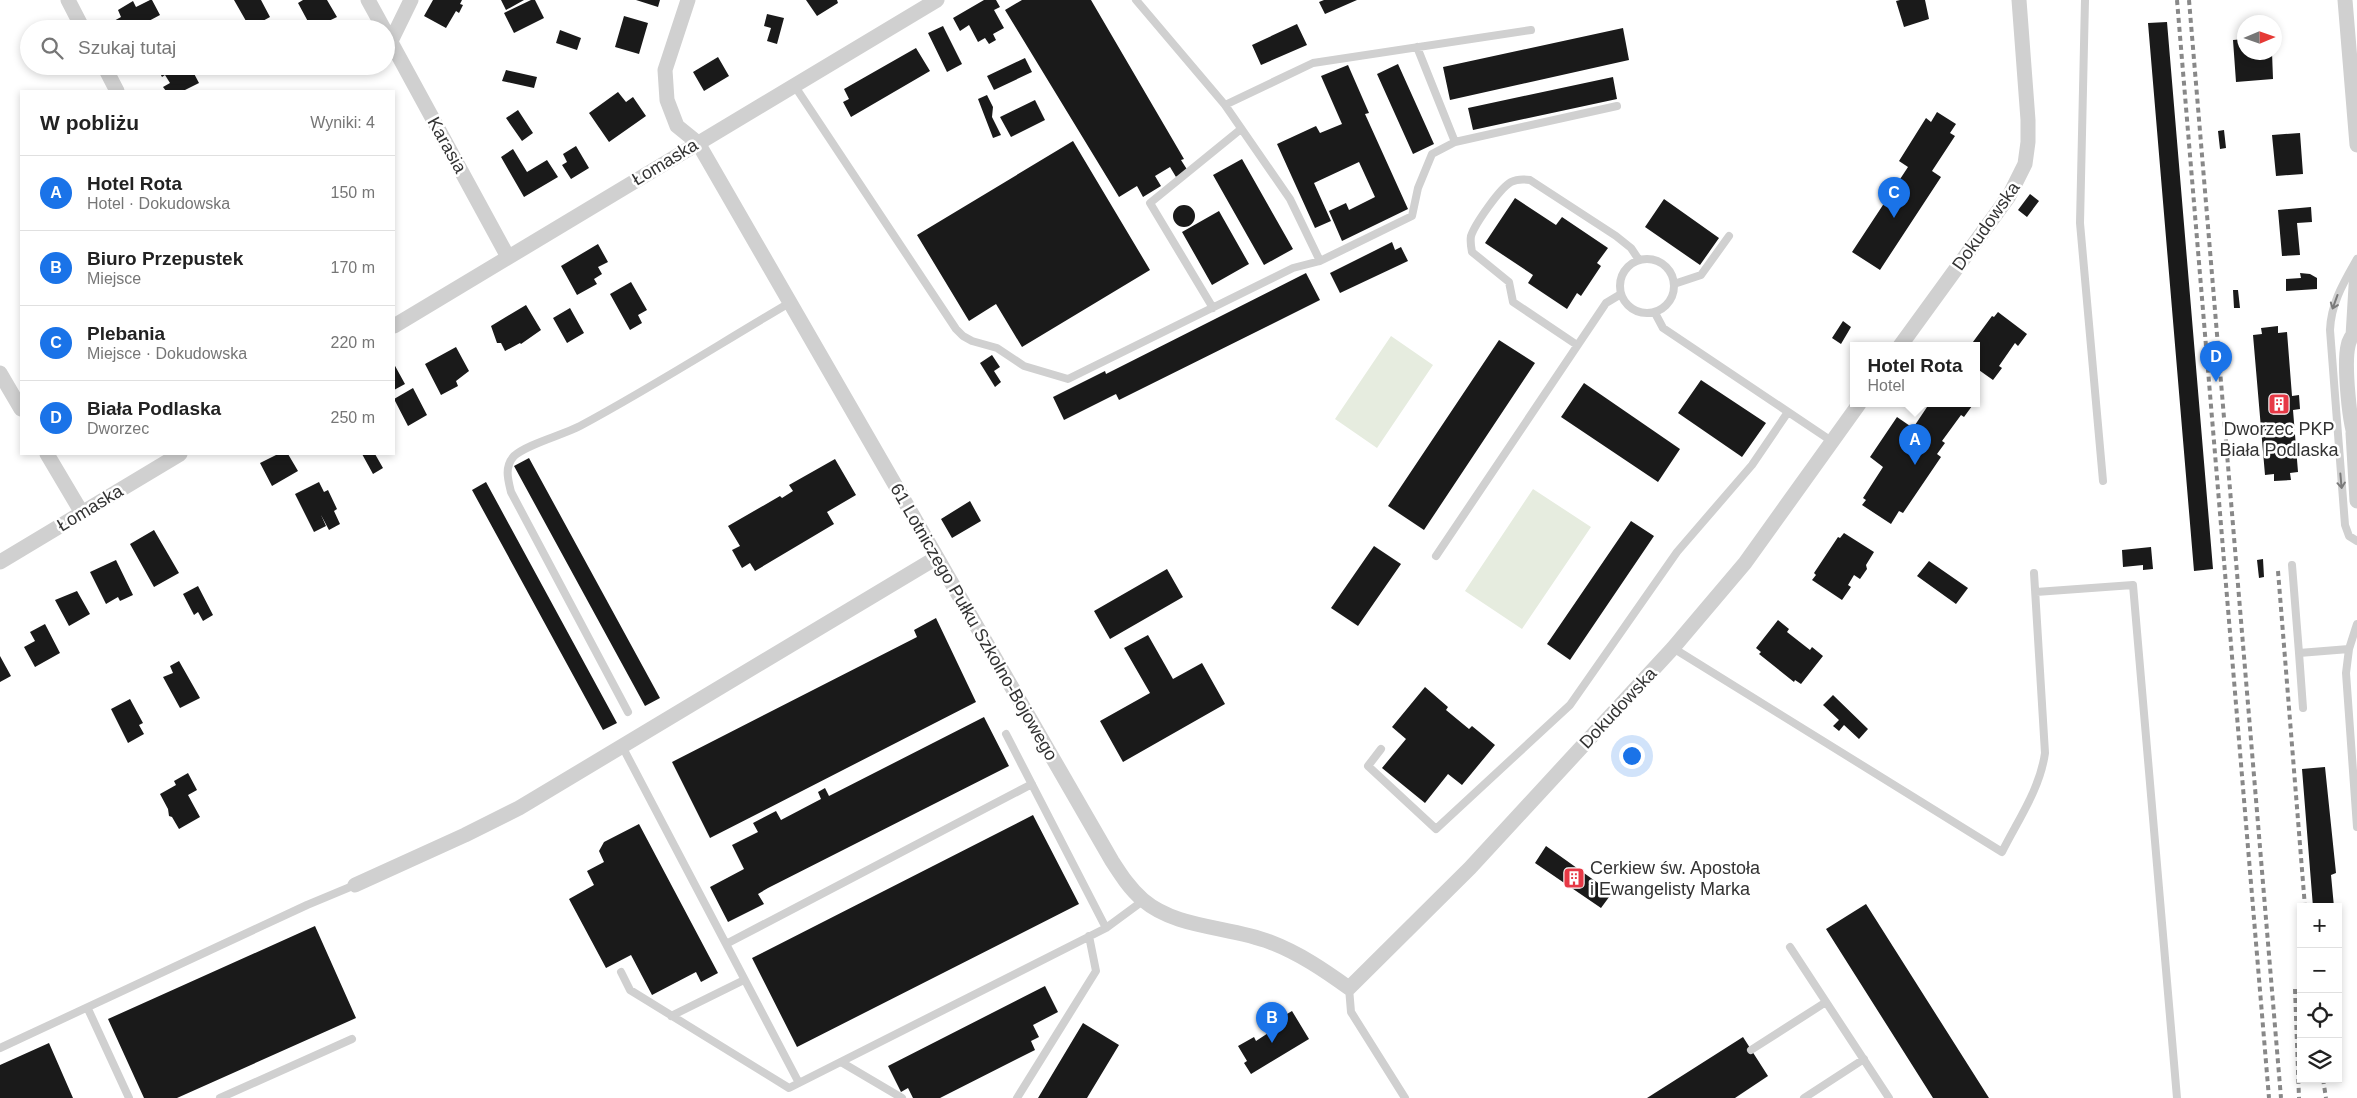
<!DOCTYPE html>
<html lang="pl">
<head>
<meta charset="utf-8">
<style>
	:root { --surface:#fff; --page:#f2f2f2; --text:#222; --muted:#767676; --line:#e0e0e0; --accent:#1a73e8 }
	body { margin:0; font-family:Arial,sans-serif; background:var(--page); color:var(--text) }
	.controls { position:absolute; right:15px; bottom:15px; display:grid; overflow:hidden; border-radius:0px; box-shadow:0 2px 8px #0003 }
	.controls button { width:45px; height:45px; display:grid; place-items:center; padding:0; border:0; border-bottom:1px solid var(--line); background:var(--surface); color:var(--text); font:25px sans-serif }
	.compass { position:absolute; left:2237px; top:15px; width:45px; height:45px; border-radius:50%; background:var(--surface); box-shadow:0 2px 8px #0003; rotate:88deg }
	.you { position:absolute; left:1631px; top:755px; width:18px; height:18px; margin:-12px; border:4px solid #fff; border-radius:50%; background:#1a73e8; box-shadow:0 0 0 8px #1a73e833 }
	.badge { display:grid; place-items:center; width:32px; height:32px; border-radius:50%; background:var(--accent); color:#fff; font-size:16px; font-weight:700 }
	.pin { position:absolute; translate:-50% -41px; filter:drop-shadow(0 1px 2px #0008) }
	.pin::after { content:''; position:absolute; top:26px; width:18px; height:15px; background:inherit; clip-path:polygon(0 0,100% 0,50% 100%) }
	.popup { position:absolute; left:1850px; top:342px; width:130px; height:65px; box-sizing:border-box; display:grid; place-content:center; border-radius:0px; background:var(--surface); filter:drop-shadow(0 1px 4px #0005); font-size:16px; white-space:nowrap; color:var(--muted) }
	.popup b { font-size:19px; color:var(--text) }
	.popup::after { content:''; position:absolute; left:50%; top:100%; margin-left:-10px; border:10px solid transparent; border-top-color:var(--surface) }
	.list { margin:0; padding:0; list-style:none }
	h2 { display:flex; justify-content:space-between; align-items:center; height:65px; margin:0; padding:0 20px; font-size:21px }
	h2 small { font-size:16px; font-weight:400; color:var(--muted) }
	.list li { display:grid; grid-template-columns:32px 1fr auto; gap:15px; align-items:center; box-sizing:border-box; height:75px; padding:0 20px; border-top:1px solid var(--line) }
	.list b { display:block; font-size:19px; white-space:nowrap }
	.list p { margin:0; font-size:16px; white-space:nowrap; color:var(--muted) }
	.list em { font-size:16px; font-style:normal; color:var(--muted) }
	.icon { flex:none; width:28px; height:28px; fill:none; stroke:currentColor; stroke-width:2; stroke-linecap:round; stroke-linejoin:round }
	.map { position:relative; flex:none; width:2357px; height:1098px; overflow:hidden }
	.search { position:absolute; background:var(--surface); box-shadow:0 2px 8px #0003; left:20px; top:20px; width:375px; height:55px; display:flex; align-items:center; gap:12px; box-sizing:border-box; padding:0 18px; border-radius:28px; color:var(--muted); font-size:19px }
	.panel { position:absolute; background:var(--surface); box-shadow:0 2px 8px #0003; left:20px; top:90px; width:375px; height:365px; border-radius:0px }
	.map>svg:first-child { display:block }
</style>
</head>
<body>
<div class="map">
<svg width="2357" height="1098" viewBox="0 0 2357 1098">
	<rect width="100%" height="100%" fill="#fff"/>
	<path fill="#e6ecdf" d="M1391 336 1433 365 1377 448 1335 419Z
		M1533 489 1591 527 1522 629 1465 591Z"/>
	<path fill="#1a1a1a" d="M150 0H152L160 15 145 23 148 29H116L112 22 121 17 118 10 133 1 136 7Z
		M234 0H261L270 17 250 28Z
		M303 0H327L337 17 312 29 298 3Z
		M433 0H462L460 4 463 5 459 13 456 11 446 28 424 16Z
		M501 0H524L506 10Z
		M531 0H535L544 18 514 33 504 13Z
		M636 0H660L658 7Z
		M806 0H837L838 3 817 16Z
		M984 0H996L1000 7 994 10 1004 28 993 34 996 40 989 44 985 38 978 42 969 25 960 31 953 18Z
		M1022 0H1091L1184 159 1181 160 1188 171 1176 177 1170 167 1155 176 1161 186 1143 197 1137 186 1119 197 1005 10Z
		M1324 0H1357L1325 14 1319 2Z
		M1900 0H1925L1929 19 1904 27 1896 1Z
		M767 14 784 18 777 44 767 41 771 28 764 26Z
		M624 16 648 23 639 54 615 47Z
		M2167 22 2213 569 2194 571 2148 23Z
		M1297 24 1307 45 1261 65 1252 45Z
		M943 26 962 64 947 72 928 33Z
		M1623 28 1629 60 1450 100 1443 67Z
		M560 30 581 38 577 50 556 43Z
		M2244 39V52H2272L2273 79 2236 82 2233 40Z
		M916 48 930 71 851 117 843 102 849 99 844 89Z
		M718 57 729 76 704 91 693 72Z
		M1025 58 1032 72 994 90 987 76Z
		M1398 64 1434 144 1413 154 1377 74Z
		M1348 65 1369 113 1365 114 1408 209 1342 241 1329 211 1346 203 1349 210 1375 197 1359 162 1314 183 1331 221 1315 228 1277 144 1316 126 1320 133 1342 124 1321 76Z
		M156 66H190L199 83 183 91H166L163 87 170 83 165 75 162 77Z
		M506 70 537 77 534 88 502 81Z
		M1613 77 1617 99 1473 130 1468 108Z
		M618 92 626 102 633 97 646 116 609 142 589 113Z
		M987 95 993 107 992 117 1001 135 993 138 978 99Z
		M1035 100 1045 120 1011 137 1000 117Z
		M518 110 533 133 522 141 506 118Z
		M1937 112 1956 124 1950 133 1955 136 1932 171 1941 177 1880 270 1852 252 1908 167 1899 161 1926 118 1931 122Z
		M2224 130 2226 148 2220 149 2218 131Z
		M2300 133 2303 174 2276 176 2272 135Z
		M1073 141 1150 270 1022 347 996 304 969 321 917 235Z
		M576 146 589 168 571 179 562 165 567 162 563 154Z
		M513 149 527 172 547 160 558 177 524 197 501 157Z
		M1242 159 1293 249 1264 265 1213 175Z
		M2030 194 2039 201 2027 217 2018 210Z
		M1515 198 1556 225 1562 217 1608 248 1597 263 1601 266 1581 296 1577 293 1567 309 1528 283 1533 275 1485 243Z
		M1664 199 1719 238 1700 265 1645 227Z
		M1173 216a11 11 0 1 1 22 0a11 11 0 1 1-22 0Z
		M2311 207 2312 222 2297 223 2300 255 2282 256 2278 210Z
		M1219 211 1249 264 1212 285 1182 232Z
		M1392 242 1395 250 1401 247 1408 261 1340 293 1330 273Z
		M598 244 608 262 598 267 602 274 594 279 597 284 577 295 561 266Z
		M1306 273 1320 300 1119 400 1116 394 1064 420 1053 397 1105 371 1106 374Z
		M2300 273 2310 274 2317 278V289L2286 291V279L2301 278Z
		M631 282 647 310 638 315 642 323 630 330 610 294Z
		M2233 290H2238L2240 308H2234Z
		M526 305 541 330 521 344 520 343 505 351 501 343H497L491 326Z
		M570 308 584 333 567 343 553 318Z
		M1998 312 2027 334 2018 346 2015 343 1999 366 2002 368 1993 380 1976 368V346H1970L1992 316 1994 317Z
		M1843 321 1851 327 1841 344 1832 338Z
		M2278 326V333L2287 332 2292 396 2299 395 2300 409 2293 410 2298 472 2290 473 2291 480 2274 481V474L2265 475 2253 335 2262 334 2261 328Z
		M1499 340 1535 363 1424 530 1388 506Z
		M456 347 469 371 456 381 458 386 441 395 425 364Z
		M992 355 1000 367 994 371 1001 382 995 387 980 363Z
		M394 364 405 384 394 390Z
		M1701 380 1766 423 1742 457 1678 413Z
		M1584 383 1680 449 1658 482 1561 417Z
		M413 388 427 415 408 426 394 399Z
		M1929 404H1969L1972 406 1964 417 1961 415 1942 441 1945 443 1937 454 1941 457 1903 513 1899 511 1891 524 1862 505 1866 500 1863 498 1883 467 1870 457 1897 417 1913 428Z
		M278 454H288L298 471 272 486 260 463Z
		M362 454H375L383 468 373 474Z
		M529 458 660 698 645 706 514 466Z
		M835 459 856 495 827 512 834 524 755 571 750 563 742 568 732 550 740 546 728 526 780 496 782 498 793 491 789 485Z
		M319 482 324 492 328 490 337 509 334 511 340 524 329 530 321 515 326 526 314 532 295 494Z
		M486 482 617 723 603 730 472 490Z
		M970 501 981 521 952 538 941 519Z
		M1631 521 1654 536 1570 660 1547 644Z
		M154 530 179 573 154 587 130 544Z
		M1844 533 1874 552 1866 565 1867 569 1860 579 1854 575 1848 585 1851 587 1842 600 1812 580 1816 575 1814 573 1838 537 1840 538Z
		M1374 546 1401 564 1358 626 1331 608Z
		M2151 547 2153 569 2143 570V565L2123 567 2122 550Z
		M2263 559 2264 577 2259 578 2257 560Z
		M116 560 133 595 120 601 118 597 106 604 90 572Z
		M1929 561 1968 588 1956 604 1917 576Z
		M1167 569 1183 597 1110 639 1094 611Z
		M198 586 213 615 203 621 198 612 194 615 183 594Z
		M77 591 90 614 69 626 55 600Z
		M936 618 976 702 710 838 672 762 917 637 914 630Z
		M1778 620 1789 629 1787 632 1810 650 1812 647 1823 656 1801 684 1795 680 1794 682 1759 654 1761 652 1756 648Z
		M45 624 60 653 35 667 24 647 35 641 30 632Z
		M1148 635 1173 679 1202 663 1225 704 1123 762 1100 721 1150 693 1124 648Z
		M0 656 11 676 0 682Z
		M179 661 200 698 180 708 163 677 173 673 170 666Z
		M1425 687 1448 707 1446 710 1469 729 1472 726 1495 745 1462 785 1448 774 1425 803 1382 768 1406 739 1392 727Z
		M1833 695 1868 729 1859 739 1844 725 1839 731 1833 726 1839 720 1823 705Z
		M130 699 143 723 139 725 144 734 128 743 111 709Z
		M984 717 1009 766 768 888 758 894 764 904 728 922 710 887 744 869 732 845 758 832 753 823 776 811 781 820 821 799 818 792 825 788 829 796Z
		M2325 767 2336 873 2331 875 2334 907H2313L2302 769Z
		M188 773 197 790 188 795 200 817 179 829 172 817 169 816 168 809 160 794 176 785 174 781Z
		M1033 815 1079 904 797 1047 752 958Z
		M639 824 718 973 701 982 696 972 652 995 631 955 606 968 569 899 594 885 587 871 604 862 599 851 604 842Z
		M1546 846 1612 893 1601 908 1535 863Z
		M1866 904 1989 1098H1933L1826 929Z
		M315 926 356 1018 177 1098H144L108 1019Z
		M1045 986 1058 1012 1033 1025 1039 1037 1031 1041 1035 1050 940 1098H913L908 1088 901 1092 888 1066Z
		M1292 1011 1309 1039 1251 1074 1244 1063 1247 1061 1238 1046 1254 1037 1256 1041 1279 1026 1275 1021Z
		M1083 1023 1119 1045 1087 1098H1038Z
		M1743 1037 1768 1076 1735 1098H1647Z
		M49 1043 73 1098H0V1065Z"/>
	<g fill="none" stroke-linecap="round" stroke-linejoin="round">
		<path stroke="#d0d0d0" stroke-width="8" d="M1136 0 1225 105 1313 63 1531 30
			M2085 0 2080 223 2103 481
			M1417 47 1455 142
			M794 85 956 329 963 336 972 341 997 348 1024 366 1068 379 1293 268 1320 261 1412 216 1418 188 1432 154 1455 142 1617 106
			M1225 105 1290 199 1320 261
			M1620 286a27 27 0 1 1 54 0a27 27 0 1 1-54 0Z
			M2357 259C2344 282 2331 303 2330 330L2345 525 2349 536 2357 541
			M1674 284 1701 275 1729 236
			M1213 308 1150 203 1241 129
			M1655 313 1663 328 1833 442
			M1577 345 1513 302 1509 282 1472 252C1471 247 1470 242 1471 236 1475 224 1500 188 1511 182 1517 179 1524 179 1530 180L1616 236 1631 248 1639 260
			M1436 556 1606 303 1621 294
			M2292 565 2299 653
			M2036 592 2133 585 2177 1098
			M2357 624 2349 649 2346 673 2357 827
			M1673 648 2002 852C2018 820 2040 789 2045 753L2034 573
			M2303 708 2299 653 2349 649
			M628 712 511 492C508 480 504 467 514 456 527 444 563 435 580 426 651 388 721 343 791 302
			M1006 734 1106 928
			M622 746 799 1083
			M1381 749 1368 766 1436 829 1570 705 1677 552 1752 465 1788 412
			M726 944 1032 784
			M1790 947 1889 1098
			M621 972 630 990 789 1088 1106 928 1144 900
			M1349 988 1351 1012 1405 1098
			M88 1009 129 1098
			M671 1016 744 980
			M0 1048 307 905 355 885
			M1751 1050 1826 1002
			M841 1062 902 1098
			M220 1098 352 1039
			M1017 1098 1096 971 1089 936
			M1804 1098 1864 1059"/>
		<path stroke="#d0d0d0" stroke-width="15" d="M68 0 83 29
			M368 0 384 29
			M688 0 665 70 667 100 677 126 698 143 1112 861C1121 875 1130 889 1143 900 1177 929 1230 926 1270 942 1299 953 1324 970 1349 988L1470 868 1673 648 1745 563 1859 404
			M2345 0 2357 145
			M386 33 508 257
			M391 41 411 0
			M104 66 117 91
			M394 326 937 0
			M2357 330C2353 334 2349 340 2348 346 2344 363 2349 427 2357 442
			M2353 336 2357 270
			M1900 346 2009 196 2025 164 2028 142V120L2019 0
			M0 373 21 409
			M2353 433 2357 501
			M47 454 82 513
			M0 562 180 454
			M355 885 465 835 519 808 936 558"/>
		<path stroke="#888" stroke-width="4" stroke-dasharray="5 4" stroke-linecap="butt" d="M2177 0 2269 1098
			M2189 0 2281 1098
			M2278 571 2305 907
			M2295 989 2299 1098
			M2323 1079 2326 1098"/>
	</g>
	<defs><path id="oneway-shaft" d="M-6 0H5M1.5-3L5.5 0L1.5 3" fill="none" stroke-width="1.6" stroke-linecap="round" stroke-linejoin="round" transform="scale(1.25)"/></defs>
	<g stroke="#7a7a7a">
		<use href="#oneway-shaft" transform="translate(2335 302) rotate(110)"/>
		<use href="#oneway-shaft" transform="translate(2341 481) rotate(85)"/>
	</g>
	<defs>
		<g id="building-square" transform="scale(1.125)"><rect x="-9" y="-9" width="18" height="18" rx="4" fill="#e63946" stroke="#fff"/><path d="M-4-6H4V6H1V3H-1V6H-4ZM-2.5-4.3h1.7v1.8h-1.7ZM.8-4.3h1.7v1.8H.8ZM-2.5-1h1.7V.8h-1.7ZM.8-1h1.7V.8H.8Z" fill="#fff"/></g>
	</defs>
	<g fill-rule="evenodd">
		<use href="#building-square" x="2279" y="404"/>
		<use href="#building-square" x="1574" y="878"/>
	</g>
	<g text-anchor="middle" stroke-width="5" stroke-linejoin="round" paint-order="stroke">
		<g font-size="18" fill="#333" stroke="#fff">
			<text transform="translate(447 145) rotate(61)" y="6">Karasia</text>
			<text transform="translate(665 162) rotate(-31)" y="6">Łomaska</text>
			<text transform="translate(1986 226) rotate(-55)" y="6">Dokudowska</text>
			<text transform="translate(90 508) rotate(-31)" y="6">Łomaska</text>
			<text transform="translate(974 622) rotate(60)" y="6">61 Lotniczego Pułku Szkolno-Bojowego</text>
			<text transform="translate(1618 708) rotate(-47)" y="6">Dokudowska</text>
		</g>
		<g font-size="18" fill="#333" stroke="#fff">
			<text x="2279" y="435">Dworzec PKP<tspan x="2279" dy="21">Biała Podlaska</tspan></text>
			<text x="1590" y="874" text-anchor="start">Cerkiew św. Apostoła<tspan x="1590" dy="21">i Ewangelisty Marka</tspan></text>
		</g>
	</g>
</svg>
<div class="controls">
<button>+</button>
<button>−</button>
<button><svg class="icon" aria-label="locate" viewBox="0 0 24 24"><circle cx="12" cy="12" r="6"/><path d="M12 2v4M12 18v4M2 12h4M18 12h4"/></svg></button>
<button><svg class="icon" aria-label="layers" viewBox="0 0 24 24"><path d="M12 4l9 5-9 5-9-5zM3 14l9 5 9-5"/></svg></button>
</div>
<svg class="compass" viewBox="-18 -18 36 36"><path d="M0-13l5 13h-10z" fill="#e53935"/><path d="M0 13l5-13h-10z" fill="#767676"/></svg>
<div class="you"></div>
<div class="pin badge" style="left:1915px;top:465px">A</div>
<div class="popup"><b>Hotel Rota</b>Hotel</div>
<div class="pin badge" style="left:1272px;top:1043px">B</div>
<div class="pin badge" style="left:1894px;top:218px">C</div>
<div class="pin badge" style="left:2216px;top:382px">D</div>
<div class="search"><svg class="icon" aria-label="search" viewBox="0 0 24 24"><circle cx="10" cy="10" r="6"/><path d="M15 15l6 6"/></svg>Szukaj tutaj</div>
<section class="panel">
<h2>W pobliżu<small>Wyniki: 4</small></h2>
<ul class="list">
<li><span class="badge">A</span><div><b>Hotel Rota</b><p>Hotel · Dokudowska</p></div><em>150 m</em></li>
<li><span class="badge">B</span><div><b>Biuro Przepustek</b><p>Miejsce</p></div><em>170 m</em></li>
<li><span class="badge">C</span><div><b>Plebania</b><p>Miejsce · Dokudowska</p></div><em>220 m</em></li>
<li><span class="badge">D</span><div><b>Biała Podlaska</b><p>Dworzec</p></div><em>250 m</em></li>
</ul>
</section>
</div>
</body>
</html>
